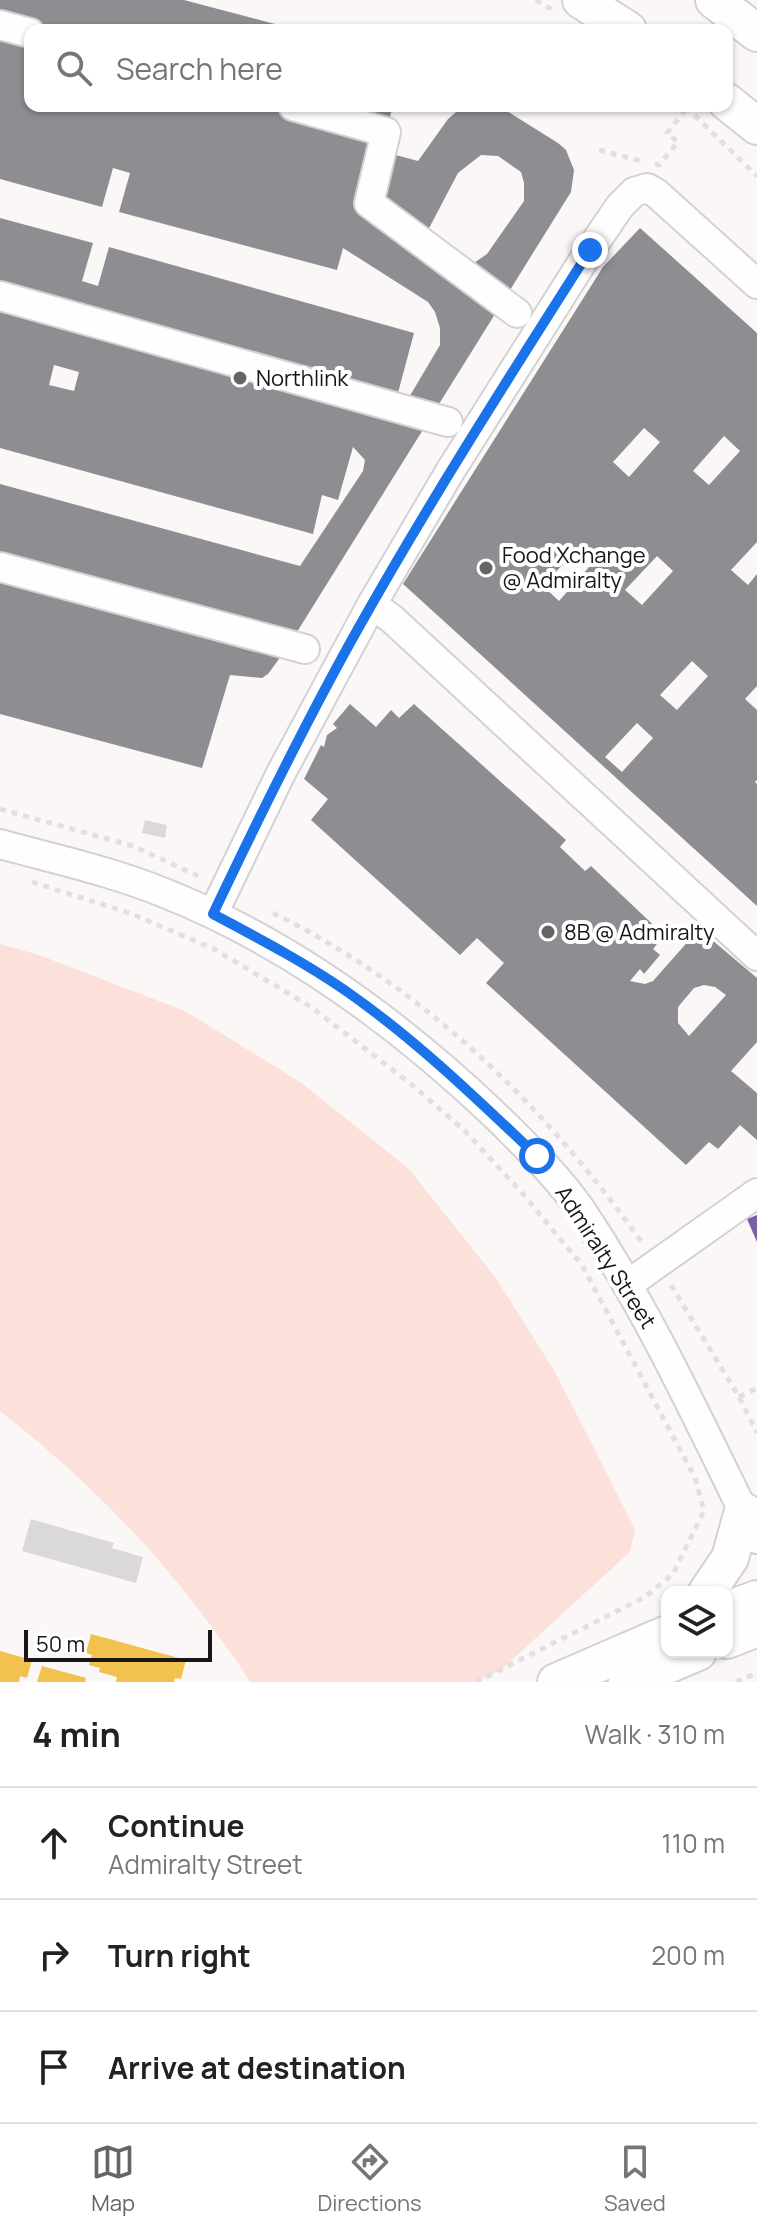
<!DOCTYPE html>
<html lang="en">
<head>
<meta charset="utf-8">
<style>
	:root { --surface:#fff; --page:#f2f2f2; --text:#222; --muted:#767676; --line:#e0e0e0; --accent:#676564 }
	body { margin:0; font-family:Manrope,sans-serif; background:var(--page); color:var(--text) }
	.controls { position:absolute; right:24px; bottom:24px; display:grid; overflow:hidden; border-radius:16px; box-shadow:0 2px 6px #0004 }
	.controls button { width:72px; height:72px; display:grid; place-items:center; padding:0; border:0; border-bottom:2px solid var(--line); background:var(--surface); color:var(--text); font:40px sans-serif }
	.scale { position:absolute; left:24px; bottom:20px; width:188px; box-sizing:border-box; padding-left:8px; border:4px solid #181616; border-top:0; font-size:22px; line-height:28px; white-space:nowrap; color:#181616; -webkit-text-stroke:6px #fff; paint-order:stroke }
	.stop { position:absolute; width:24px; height:24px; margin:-18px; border:6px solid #1a73e8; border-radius:50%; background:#fff }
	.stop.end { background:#1a73e8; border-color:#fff; box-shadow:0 2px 8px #0008 }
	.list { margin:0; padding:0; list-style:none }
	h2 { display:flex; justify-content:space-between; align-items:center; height:104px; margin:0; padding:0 32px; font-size:34px }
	h2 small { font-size:26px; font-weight:400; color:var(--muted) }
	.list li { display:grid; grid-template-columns:52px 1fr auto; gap:24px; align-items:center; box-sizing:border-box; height:112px; padding:0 32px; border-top:2px solid var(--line) }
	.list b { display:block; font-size:30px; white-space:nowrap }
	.list p { margin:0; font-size:26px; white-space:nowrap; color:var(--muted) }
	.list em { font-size:26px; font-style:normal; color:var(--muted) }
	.icon { flex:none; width:44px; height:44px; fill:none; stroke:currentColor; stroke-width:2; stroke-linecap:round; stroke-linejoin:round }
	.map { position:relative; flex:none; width:757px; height:1682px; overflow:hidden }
	.search { position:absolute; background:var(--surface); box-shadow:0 2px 6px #0004; left:24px; right:24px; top:24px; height:88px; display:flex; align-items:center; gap:20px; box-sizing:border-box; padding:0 28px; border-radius:16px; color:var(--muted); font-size:30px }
	.sheet { height:440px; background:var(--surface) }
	nav { display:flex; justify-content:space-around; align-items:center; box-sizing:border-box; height:112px; border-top:2px solid var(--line); background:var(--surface); font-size:22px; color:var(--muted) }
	nav a { display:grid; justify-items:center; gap:4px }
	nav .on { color:var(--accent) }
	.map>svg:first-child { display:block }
</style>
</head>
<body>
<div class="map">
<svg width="757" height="1682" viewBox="0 0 757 1682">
	<rect width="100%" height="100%" fill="#faf7f6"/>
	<path fill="#fce0da" d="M0 944 39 955 185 1011 300 1082 409 1169 495 1277 555 1372 635 1529 630 1552 501 1670 475 1682H250C239 1662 224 1645 211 1626 151 1544 81 1474 0 1411Z"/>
	<path fill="#f2c14e" d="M91 1634 186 1660 181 1679 175 1678 174 1682H116L117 1677 99 1672 100 1668 89 1665 92 1655 86 1653Z
		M0 1651 32 1660 27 1678 20 1676 19 1682H0Z
		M42 1666 86 1678 85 1682H37Z"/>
	<path fill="#7b5ea7" d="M757 1215V1242L747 1219Z"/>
	<path fill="#8d8d92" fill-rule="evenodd" d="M0 0H184L294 29 30 30V106H393L381 151 418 161 448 119 456 112 473 106H499L558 143 566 150 574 170 571 192 287 648 268 674 262 678 230 675 202 768 0 714V484L300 566 363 471 365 460 353 447 338 500 322 495 313 534 0 448V218L93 243 82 281 98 286 109 247 414 333 391 419 395 421 440 345V328L435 312 428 302 343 248 337 270 119 212 130 173 113 168 102 207 0 179ZM481 155 498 156 521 172 524 183V201L487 254 474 263 456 264 427 232 458 173ZM54 365 79 372 74 391 49 385Z
		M640 228 757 333V542L731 570 748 585 757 574V686L745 699 757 710V780L755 782 757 784V906L403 584 603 267ZM644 428 660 442 629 477 613 462ZM724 436 740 451 709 485 693 471ZM574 552 590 566 559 601 543 586ZM657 556 673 571 642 605 625 590ZM692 661 708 676 677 710 660 695ZM637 723 653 738 622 772 605 757Z
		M350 704 376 727 391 710 399 718 414 704 566 840 560 847 585 871 591 866 664 935 653 949 660 955 644 974 640 969 630 981 645 984 653 981 699 929 757 978V1042L731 1071 757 1093V1140L740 1125 718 1149 709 1142 686 1165 486 983 504 963 477 938 460 955 311 820 328 799 304 779 321 745 324 747 327 735 337 728 333 724ZM704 985 715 987 726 995 689 1036 678 1023V1007L694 988Z"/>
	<path fill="#dbd9d8" d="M145 820 167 825 165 838 142 833Z
		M31 1519 114 1543 112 1548 143 1557 136 1583 22 1551Z"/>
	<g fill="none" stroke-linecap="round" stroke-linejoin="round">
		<g stroke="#d4d1d1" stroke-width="32">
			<path id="minor" d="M0 25 30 33
				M293 106 386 132 369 203 517 313
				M0 296 448 422
				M0 567 305 649
				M372 604 449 473 590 250 620 206 634 192 647 188 656 193 757 284
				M0 844C54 859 110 871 162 892 289 942 402 1026 500 1120 528 1148 558 1177 581 1210 650 1313 702 1428 757 1539
				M213 914 281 773 372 604 392 619 757 956
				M627 1285 757 1193"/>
		</g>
		<g stroke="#d4d1d1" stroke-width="40">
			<path id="major" d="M581 0 628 30
				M714 0 757 33
				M727 102 757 126
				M707 1592 730 1558 743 1511 757 1519
				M727 1610 757 1599
				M727 1640 757 1628
				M556 1682 667 1634
				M627 1682 698 1652"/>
		</g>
		<path stroke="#e0e0e0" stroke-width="5" stroke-dasharray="6 6" stroke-linecap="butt" d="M536 0 553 10
			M686 107 757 176
			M599 150 645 162
			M655 164 659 165 678 142 667 133 687 108
			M0 809 133 846 203 878
			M32 882 132 914 214 949 311 1007 411 1084 465 1131 523 1194 582 1265 695 1478 704 1511 673 1574 645 1597 476 1682
			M273 913C425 988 546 1107 643 1244
			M671 1285 739 1397 757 1433
			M739 1397 757 1388
			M736 1682 757 1673"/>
		<use href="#minor" stroke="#fefefe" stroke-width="28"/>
		<use href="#major" stroke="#fefefe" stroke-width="36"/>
	</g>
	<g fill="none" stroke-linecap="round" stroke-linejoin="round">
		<path stroke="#1a73e8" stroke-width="10" d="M537 1156C476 1098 415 1039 346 991 304 962 258 938 213 914 259 817 306 721 359 627 431 499 511 374 590 250"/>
	</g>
	<g fill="#676564" stroke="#fff" stroke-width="3">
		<circle cx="240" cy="378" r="8"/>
		<circle cx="486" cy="568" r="8"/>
		<circle cx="548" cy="932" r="8"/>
	</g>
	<g text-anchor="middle" stroke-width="8" stroke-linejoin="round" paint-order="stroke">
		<g font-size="22" fill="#181616" stroke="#fff" text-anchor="start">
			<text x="256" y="386">Northlink</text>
			<text x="502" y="563">Food Xchange<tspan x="502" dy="25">@ Admiralty</tspan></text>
			<text x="564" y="940">8B @ Admiralty</text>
		</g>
		<g font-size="22" fill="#181616" stroke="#fff">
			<text transform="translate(606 1257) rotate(57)" y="8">Admiralty Street</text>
		</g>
	</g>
</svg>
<div class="controls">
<button><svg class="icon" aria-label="layers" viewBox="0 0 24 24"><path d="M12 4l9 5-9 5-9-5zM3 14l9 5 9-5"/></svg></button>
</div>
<div class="scale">50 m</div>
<div class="stop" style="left:537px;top:1156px"></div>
<div class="stop end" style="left:590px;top:250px"></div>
<div class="search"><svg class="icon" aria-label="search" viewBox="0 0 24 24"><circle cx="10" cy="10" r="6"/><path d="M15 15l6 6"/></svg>Search here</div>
</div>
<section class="sheet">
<h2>4 min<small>Walk · 310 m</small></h2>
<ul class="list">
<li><svg class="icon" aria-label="ahead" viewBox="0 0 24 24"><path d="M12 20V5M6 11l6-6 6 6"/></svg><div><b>Continue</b><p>Admiralty Street</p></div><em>110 m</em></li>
<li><svg class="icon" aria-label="right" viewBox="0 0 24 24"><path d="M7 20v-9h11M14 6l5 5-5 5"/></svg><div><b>Turn right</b></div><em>200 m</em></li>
<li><svg class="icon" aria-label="arrive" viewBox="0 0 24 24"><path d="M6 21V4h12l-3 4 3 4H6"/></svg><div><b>Arrive at destination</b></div></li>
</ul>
</section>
<nav>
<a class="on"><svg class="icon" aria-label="map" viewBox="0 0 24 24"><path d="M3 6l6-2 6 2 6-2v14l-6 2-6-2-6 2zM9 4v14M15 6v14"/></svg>Map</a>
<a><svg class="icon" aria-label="directions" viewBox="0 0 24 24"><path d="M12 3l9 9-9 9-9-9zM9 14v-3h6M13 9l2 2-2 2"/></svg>Directions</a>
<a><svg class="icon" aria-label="saved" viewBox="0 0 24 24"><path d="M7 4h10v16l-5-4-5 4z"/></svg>Saved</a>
</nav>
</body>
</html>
